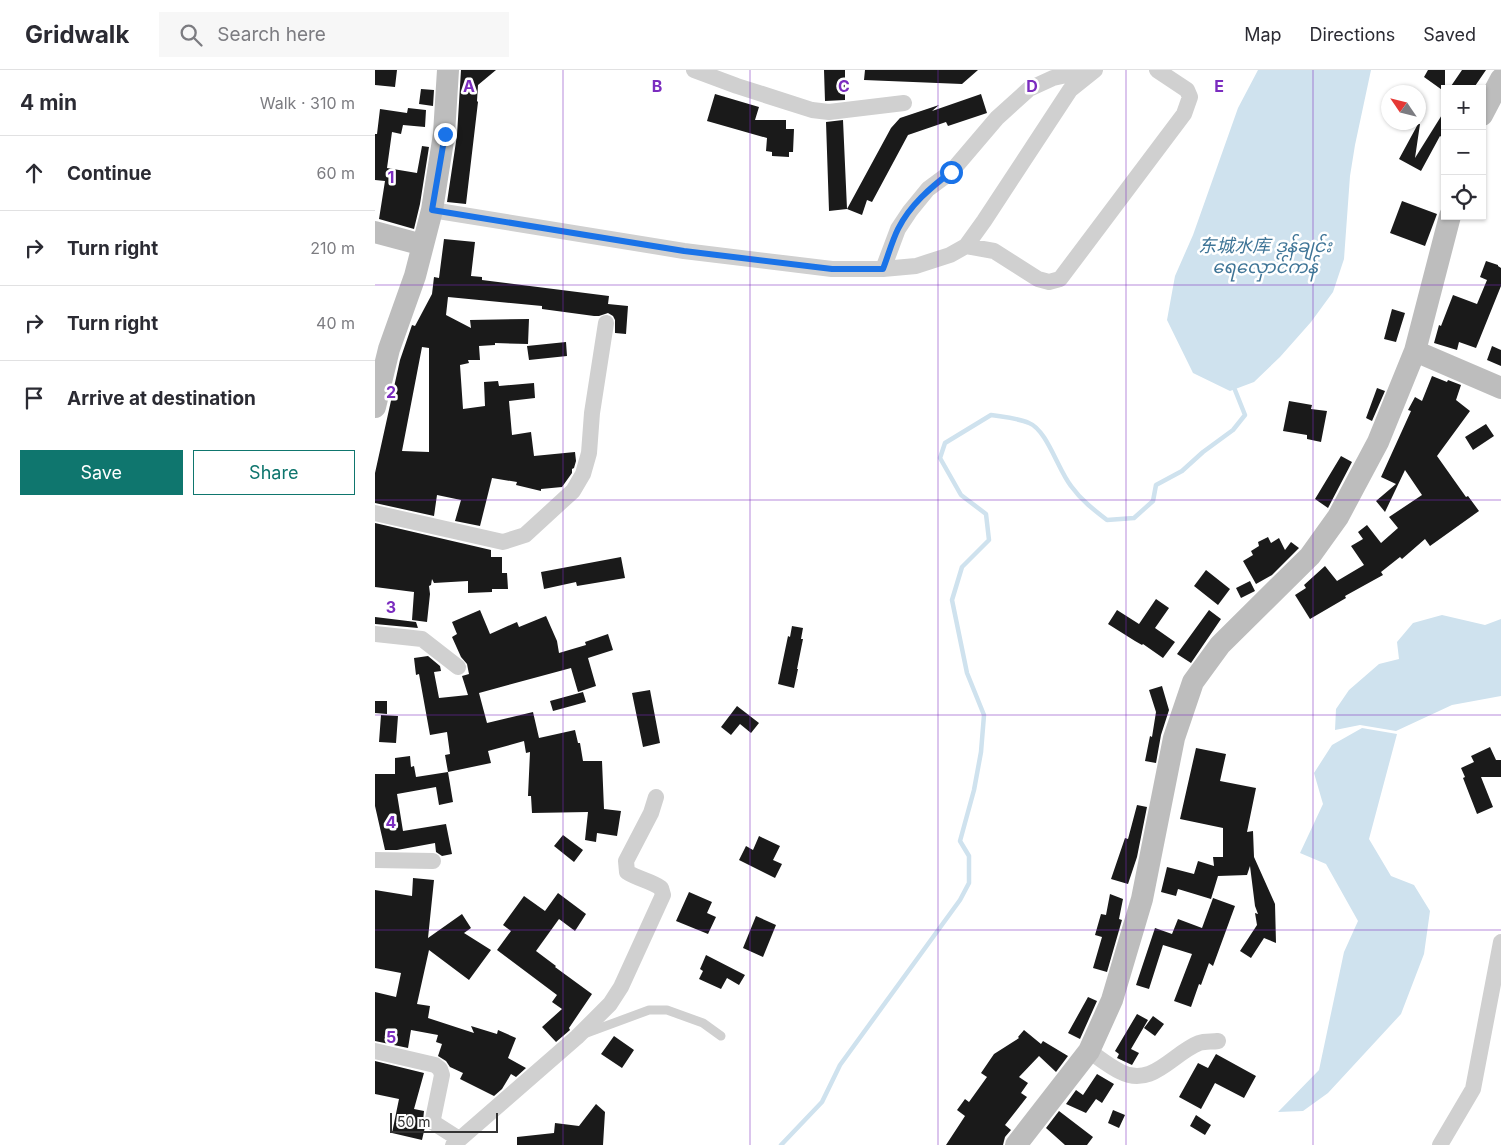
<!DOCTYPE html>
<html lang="en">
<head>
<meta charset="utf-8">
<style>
	:root { --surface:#fff; --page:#f7f7f7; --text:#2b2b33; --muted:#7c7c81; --line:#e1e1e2; --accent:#0f766e }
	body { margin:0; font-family:Inter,"Noto Sans SC","Noto Sans Myanmar",sans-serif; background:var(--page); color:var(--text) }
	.controls { position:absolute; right:15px; top:15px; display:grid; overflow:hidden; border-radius:0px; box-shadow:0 1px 4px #0004 }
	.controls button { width:45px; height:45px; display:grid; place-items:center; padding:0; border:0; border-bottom:1px solid var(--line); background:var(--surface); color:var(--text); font:25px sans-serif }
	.compass { position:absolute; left:1006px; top:15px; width:45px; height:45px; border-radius:50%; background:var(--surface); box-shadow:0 1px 4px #0004; rotate:305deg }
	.scale { position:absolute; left:15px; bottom:12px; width:108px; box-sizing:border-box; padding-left:5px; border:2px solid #333; border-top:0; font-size:14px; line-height:18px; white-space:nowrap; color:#333; -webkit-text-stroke:4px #fff; paint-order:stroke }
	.stop { position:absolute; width:15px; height:15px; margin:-11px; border:4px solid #1a73e8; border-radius:50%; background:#fff }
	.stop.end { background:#1a73e8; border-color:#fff; box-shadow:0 1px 5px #0008 }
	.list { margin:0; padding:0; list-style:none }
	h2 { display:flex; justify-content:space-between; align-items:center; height:65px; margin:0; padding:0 20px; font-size:21px }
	h2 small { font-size:16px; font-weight:400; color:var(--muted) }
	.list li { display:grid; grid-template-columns:32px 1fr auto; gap:15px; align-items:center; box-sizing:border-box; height:75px; padding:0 20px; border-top:1px solid var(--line) }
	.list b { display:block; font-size:19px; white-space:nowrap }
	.list em { font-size:16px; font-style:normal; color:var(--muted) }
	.actions { display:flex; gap:10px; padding:15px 20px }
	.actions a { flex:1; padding:11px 0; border:1px solid var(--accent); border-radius:0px; text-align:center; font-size:18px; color:var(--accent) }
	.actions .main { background:var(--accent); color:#fff }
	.icon { flex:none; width:28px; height:28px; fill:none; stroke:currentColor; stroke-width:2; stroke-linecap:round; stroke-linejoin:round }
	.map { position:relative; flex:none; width:1126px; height:1075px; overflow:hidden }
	header { display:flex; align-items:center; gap:30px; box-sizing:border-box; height:70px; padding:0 25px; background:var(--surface); border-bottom:1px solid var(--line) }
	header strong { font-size:24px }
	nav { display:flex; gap:28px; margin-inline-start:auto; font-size:18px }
	.search { width:350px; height:45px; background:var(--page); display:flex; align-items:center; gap:12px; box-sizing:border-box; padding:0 18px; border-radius:0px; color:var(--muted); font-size:19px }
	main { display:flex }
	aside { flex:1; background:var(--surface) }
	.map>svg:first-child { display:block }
</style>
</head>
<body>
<header>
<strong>Gridwalk</strong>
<div class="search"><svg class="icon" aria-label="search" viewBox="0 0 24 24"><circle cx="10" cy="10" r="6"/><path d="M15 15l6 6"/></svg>Search here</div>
<nav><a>Map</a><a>Directions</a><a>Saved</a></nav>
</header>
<main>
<aside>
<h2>4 min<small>Walk · 310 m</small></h2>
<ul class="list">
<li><svg class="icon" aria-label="ahead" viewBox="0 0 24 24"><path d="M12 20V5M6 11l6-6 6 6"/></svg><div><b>Continue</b></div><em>60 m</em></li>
<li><svg class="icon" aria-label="right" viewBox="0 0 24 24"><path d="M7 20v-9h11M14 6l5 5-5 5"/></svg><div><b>Turn right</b></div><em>210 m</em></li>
<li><svg class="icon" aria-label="right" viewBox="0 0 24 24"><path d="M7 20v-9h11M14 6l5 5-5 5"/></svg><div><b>Turn right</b></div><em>40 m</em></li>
<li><svg class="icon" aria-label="arrive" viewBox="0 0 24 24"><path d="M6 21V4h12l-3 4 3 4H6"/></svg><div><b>Arrive at destination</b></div></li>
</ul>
<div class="actions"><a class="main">Save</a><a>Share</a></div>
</aside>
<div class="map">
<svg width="1126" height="1075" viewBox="0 0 1126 1075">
	<rect width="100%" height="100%" fill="#fff"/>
	<path fill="#cfe2ee" d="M883 0H996L980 75 975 106 969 189 958 222 936 252 905 287 879 312 855 321 818 303 792 250 800 206 818 165 863 38Z
		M1067 545 1110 555 1126 549V626L1077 635 1021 661 985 655 960 660 961 639 974 620 1004 594 1024 589 1022 572 1038 553Z
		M987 658 1022 664 994 769 1016 806 1039 815 1055 841 1049 884 1026 944 953 1023 928 1041 903 1042 944 1000 969 882 983 851 951 794 925 783 948 734 939 703 957 675Z"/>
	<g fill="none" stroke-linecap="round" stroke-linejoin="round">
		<path stroke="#cfe2ee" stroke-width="4.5" d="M406 1075 447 1032 465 995 585 830 594 813V786L585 771 599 720 606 682 609 645 592 603 577 530 587 497 614 470 611 444 586 425 565 388 570 373 616 345C628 347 643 348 654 353 672 360 683 400 696 416 706 430 719 440 732 450L759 448 778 431 781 415 807 401 828 382 858 360 870 345 858 315"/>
	</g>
	<path fill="#1a1a1a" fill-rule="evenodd" d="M0 0H22L20 17 0 15Z
		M86 0H121L103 15 102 31 103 32 91 134 72 132 82 65Z
		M449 0H470V30L450 31Z
		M490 0H603L587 14 489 10Z
		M1053 0H1070V22L1049 7Z
		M1087 0H1111L1098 19H1074Z
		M46 19 59 20 58 36 44 34Z
		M340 24 384 37 380 50H411V59H419L418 82H414V87L397 86V82L391 81 392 68 332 51Z
		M606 24 612 43 573 56 571 52 533 65 497 132 492 130 487 145 472 139 454 141 451 52 468 50 472 139 516 58 525 48 564 35 557 41Z
		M33 38 51 40 50 57 28 55 26 64 17 62 12 98 42 103 47 76 54 77 45 134 39 159 4 149 10 111 0 110V64H2L5 39 32 43Z
		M1070 40V69L1065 66 1046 101 1024 89 1043 54H1045L1040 88Z
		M1027 131 1062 144 1050 176 1015 163Z
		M69 169 100 172 96 206 107 207V210L234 226 233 234 253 236 251 264 240 263V250L238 246 233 243 224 246H219L167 239V236L73 227 71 245 96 258 95 250 154 249 153 274 120 273V275L104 276 105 290H93L94 293 85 295 88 339 110 336 109 312 123 311 124 316 159 313 160 328 134 331 137 365 156 362 159 386 200 382 201 391 199 398 197 399V403L187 417 166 419V421L141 415 142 412 117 408 105 456 80 451 86 430 62 425 59 446 0 433V403L25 290 37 255 40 256 57 224 59 207 64 208ZM47 277 54 278V382L27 381Z
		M1111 191 1123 195V196L1126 198V216L1101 278 1084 272 1082 280 1059 273 1064 255 1066 256 1078 225 1102 234 1112 210 1105 207Z
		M1017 239 1030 243 1021 272 1009 269Z
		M191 272 192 286 154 290 152 276Z
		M1117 276 1126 280V296L1112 290Z
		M1057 306 1072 312 1073 310 1086 315 1081 330 1095 341 1062 386 1091 427 1093 426 1104 441 1055 476 1050 469 1027 489 1025 487 1006 502 1008 505 970 526 971 528 935 549 920 525 931 518 929 515 950 496 962 511 989 495 976 476 988 469 983 462 992 455 1006 473 1023 458 1014 447 1047 425 1030 400 1010 442 1001 431 1021 414 1006 407 1036 341 1033 340 1040 327 1047 331Z
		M1002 318 1010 321 997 351 991 348Z
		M914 331 937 335 936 339 952 341 946 372 932 369V365L908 361Z
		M1111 354 1119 366 1098 380 1090 367Z
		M966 386 977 392 953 438 940 429Z
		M0 453 116 480V487H127V503H132L133 519H117V522L93 523V511L59 513 57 509 56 515 54 516 55 524 52 552 37 550 39 522 0 517Z
		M893 467 896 473 904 468 910 480 916 472 924 478 897 505 881 514 868 491 878 485 876 481 884 476 883 472Z
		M246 487 250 508 202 516 201 512 169 519 166 502Z
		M831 500 855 519 843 535 819 516Z
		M875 511 880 521 866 528 861 518Z
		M781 529 794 538 780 558 800 572 788 588 768 574 767 575 760 571 733 554 742 540 764 554Z
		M105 540 115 564 142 552 144 557 171 546 182 571 184 583 211 575 210 572 233 564 238 580 213 588 221 616 203 622 196 598 104 623 112 653 158 642 164 668 200 660 203 673H205L208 691H227L229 739 246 741 242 766 222 763 221 772 210 770 213 742 157 743 156 726H153L155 682 151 683 149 671 113 681 116 693 73 702 70 685 75 684 72 662 55 665 44 604 41 605 39 588 53 586 65 596 66 601 59 602 64 628 93 625 87 606 94 604 92 594 86 587 77 567 82 564 77 552Z
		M834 540 846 549 816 593 802 584Z
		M0 547 41 552 43 558 0 554Z
		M417 556 428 558 426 569H428L422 599H423L419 618 403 614 413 566 415 567Z
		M787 616 794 640 786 665 781 693 770 691 775 666 777 667 781 642 774 620Z
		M275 620 285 673 268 677 257 623Z
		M208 622 211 632 178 641 175 631Z
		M0 631H12V644L0 643Z
		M362 636 384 653 376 663 365 654 356 665 346 657Z
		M6 645 23 646 21 673 4 672Z
		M1115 677 1121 690H1126V707H1106L1118 737 1102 744 1088 708 1090 707 1086 698 1099 692 1096 686Z
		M821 678 851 684 845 711 881 718 872 762 878 761 879 787 900 834 901 873 889 868 876 888 865 881 882 855 880 843 883 844 880 836 875 796 872 805 843 806 836 829 803 819 801 826 786 822 792 797 819 804 823 791 839 796 838 787H848V758L805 749Z
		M35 686 36 697 39 696 41 707 73 702 78 732 64 735 61 717 22 724 28 761 71 754 77 784 67 786 61 782 60 773 22 780H10L0 736V704H20V688Z
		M762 735 772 737 762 787 753 814 736 809 750 768 753 769Z
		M188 765 208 780 199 792 179 776Z
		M384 766 405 776 398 790 407 794 400 808 364 790 371 776 378 780Z
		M38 808 59 810 53 868 87 844 96 858 89 863 116 880 94 910 54 880 42 934 55 936 53 948 99 963 96 956 122 964 123 960 141 968 133 988 151 998 141 1007 136 1004 127 1019 119 1026 85 1009 88 1003 75 997 71 991 63 986 67 974 61 972 63 965 36 960 33 978 0 971V922L21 927 26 903 0 898V820L37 826Z
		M314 822 337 832 332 843 341 847 333 864 301 851Z
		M183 823 211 844 200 861 184 849 161 881 181 896 180 897 217 924 194 958 195 960 181 972 167 957 187 939 177 932 182 925 122 880 136 861 128 855 149 826 170 841Z
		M735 824 748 829 744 849 747 850 732 902 718 898 727 867 720 865 726 844 731 845Z
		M838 828 860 836 838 896 834 893 826 915 824 914 816 937 799 931 817 884 788 875 774 919 761 915 780 858 797 864 803 849 827 858Z
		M381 846 401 855 388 887 368 878Z
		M331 885 370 905 364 915 352 908 346 919 324 909 328 901 325 899Z
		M713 927 722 931 705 969 693 963Z
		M762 944 773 950 756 979 764 983 757 995 742 988 744 984 740 981Z
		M778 946 789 954 780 966 769 958Z
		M649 960 666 974 668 971 693 986 681 1002 664 986 644 1007 653 1013 646 1023 652 1027 630 1055 636 1060 630 1067 628 1075H571L590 1046 582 1040 590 1029 594 1032 612 1007 606 1003 619 984 644 968 643 967Z
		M239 966 259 980 247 998 226 984Z
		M841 984 881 1006 869 1028 840 1013 826 1039 804 1027 823 993 833 998Z
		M0 991 49 1003 39 1039 49 1041 48 1051 50 1057 47 1070 17 1063 24 1029 0 1024Z
		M722 1004 739 1014 727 1033 721 1029 711 1043 691 1034 701 1020 708 1025Z
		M221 1034 230 1042 228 1075H142V1067L179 1063 180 1053 204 1056Z
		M738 1040 750 1045 744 1058 733 1053Z
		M684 1041 718 1067 712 1075H690L671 1058Z
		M821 1045 836 1055 830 1065 815 1056Z"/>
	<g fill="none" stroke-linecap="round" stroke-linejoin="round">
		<path stroke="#d0d0d0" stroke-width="9" d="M209 964 274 940H292L328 953 346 966"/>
		<path stroke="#d0d0d0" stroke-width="16" d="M319 0 362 16 437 40 454 42 529 33
			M57 140 309 181 457 199H508L541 196 575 185 591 176 609 151 695 20 720 0
			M591 176 619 181 663 209 674 212 685 209 809 44 815 27 812 20 782 0
			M508 199 523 159 535 141 553 119 576 102 622 48 654 19 678 8 714 0
			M0 443 128 472 150 465 198 421 208 404 214 383 217 343 231 253
			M0 564 47 569 83 597
			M0 790 58 791
			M0 981 60 995 65 999 67 1005 58 1049 59 1053 84 1069
			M714 981C724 988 735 997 746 1002 777 1018 798 983 824 973 830 971 837 972 843 971
			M78 1075 202 967 235 934 246 917 288 825 286 818C276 811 263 809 252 802L251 791 276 743 281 727
			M1065 1075 1098 1019 1126 872"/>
		<path stroke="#bdbdbd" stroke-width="22" d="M1107 45 1126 9
			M0 162 48 175
			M1040 281 1126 318
			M0 337 14 279 40 206 57 140 69 64 73 0
			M641 1075 714 981 737 930 767 829 799 668 818 612 845 575 935 486 963 447 1003 372 1040 281 1075 146"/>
	</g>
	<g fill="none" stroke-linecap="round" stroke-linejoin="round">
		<path stroke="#1a73e8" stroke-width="6" d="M70 64 57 140 309 181 457 199H508C513 186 517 171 523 159 535 135 555 118 576 102"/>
	</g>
	<path fill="none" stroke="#7b2cbf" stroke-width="1" stroke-opacity="0.55" d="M188 0V1075M375 0V1075M563 0V1075M751 0V1075M938 0V1075M0 215H1126M0 430H1126M0 645H1126M0 860H1126"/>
	<g text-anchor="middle" stroke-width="5" stroke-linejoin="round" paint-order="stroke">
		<g font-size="18" font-style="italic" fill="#3f7597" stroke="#fff">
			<text x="890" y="182">东城水库 ဒွန်ချင်း<tspan x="890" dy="21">ရေလှောင်ကန်</tspan></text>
		</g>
	</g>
	<g font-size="16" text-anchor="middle" font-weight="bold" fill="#7b2cbf" stroke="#fff" stroke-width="5" stroke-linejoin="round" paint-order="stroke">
		<text x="94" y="22">A</text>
		<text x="282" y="22">B</text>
		<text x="469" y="22">C</text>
		<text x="657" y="22">D</text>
		<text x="844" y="22">E</text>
		<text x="16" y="113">1</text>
		<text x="16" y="328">2</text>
		<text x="16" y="543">3</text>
		<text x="16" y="758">4</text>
		<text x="16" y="973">5</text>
	</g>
</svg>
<div class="controls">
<button>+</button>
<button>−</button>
<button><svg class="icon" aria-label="locate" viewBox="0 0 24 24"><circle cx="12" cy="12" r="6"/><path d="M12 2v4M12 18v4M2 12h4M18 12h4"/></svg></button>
</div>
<svg class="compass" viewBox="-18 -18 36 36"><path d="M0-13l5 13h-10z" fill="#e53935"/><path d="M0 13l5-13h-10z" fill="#7c7c81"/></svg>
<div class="scale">50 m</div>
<div class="stop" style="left:576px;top:102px"></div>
<div class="stop end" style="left:70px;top:64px"></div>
</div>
</main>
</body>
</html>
